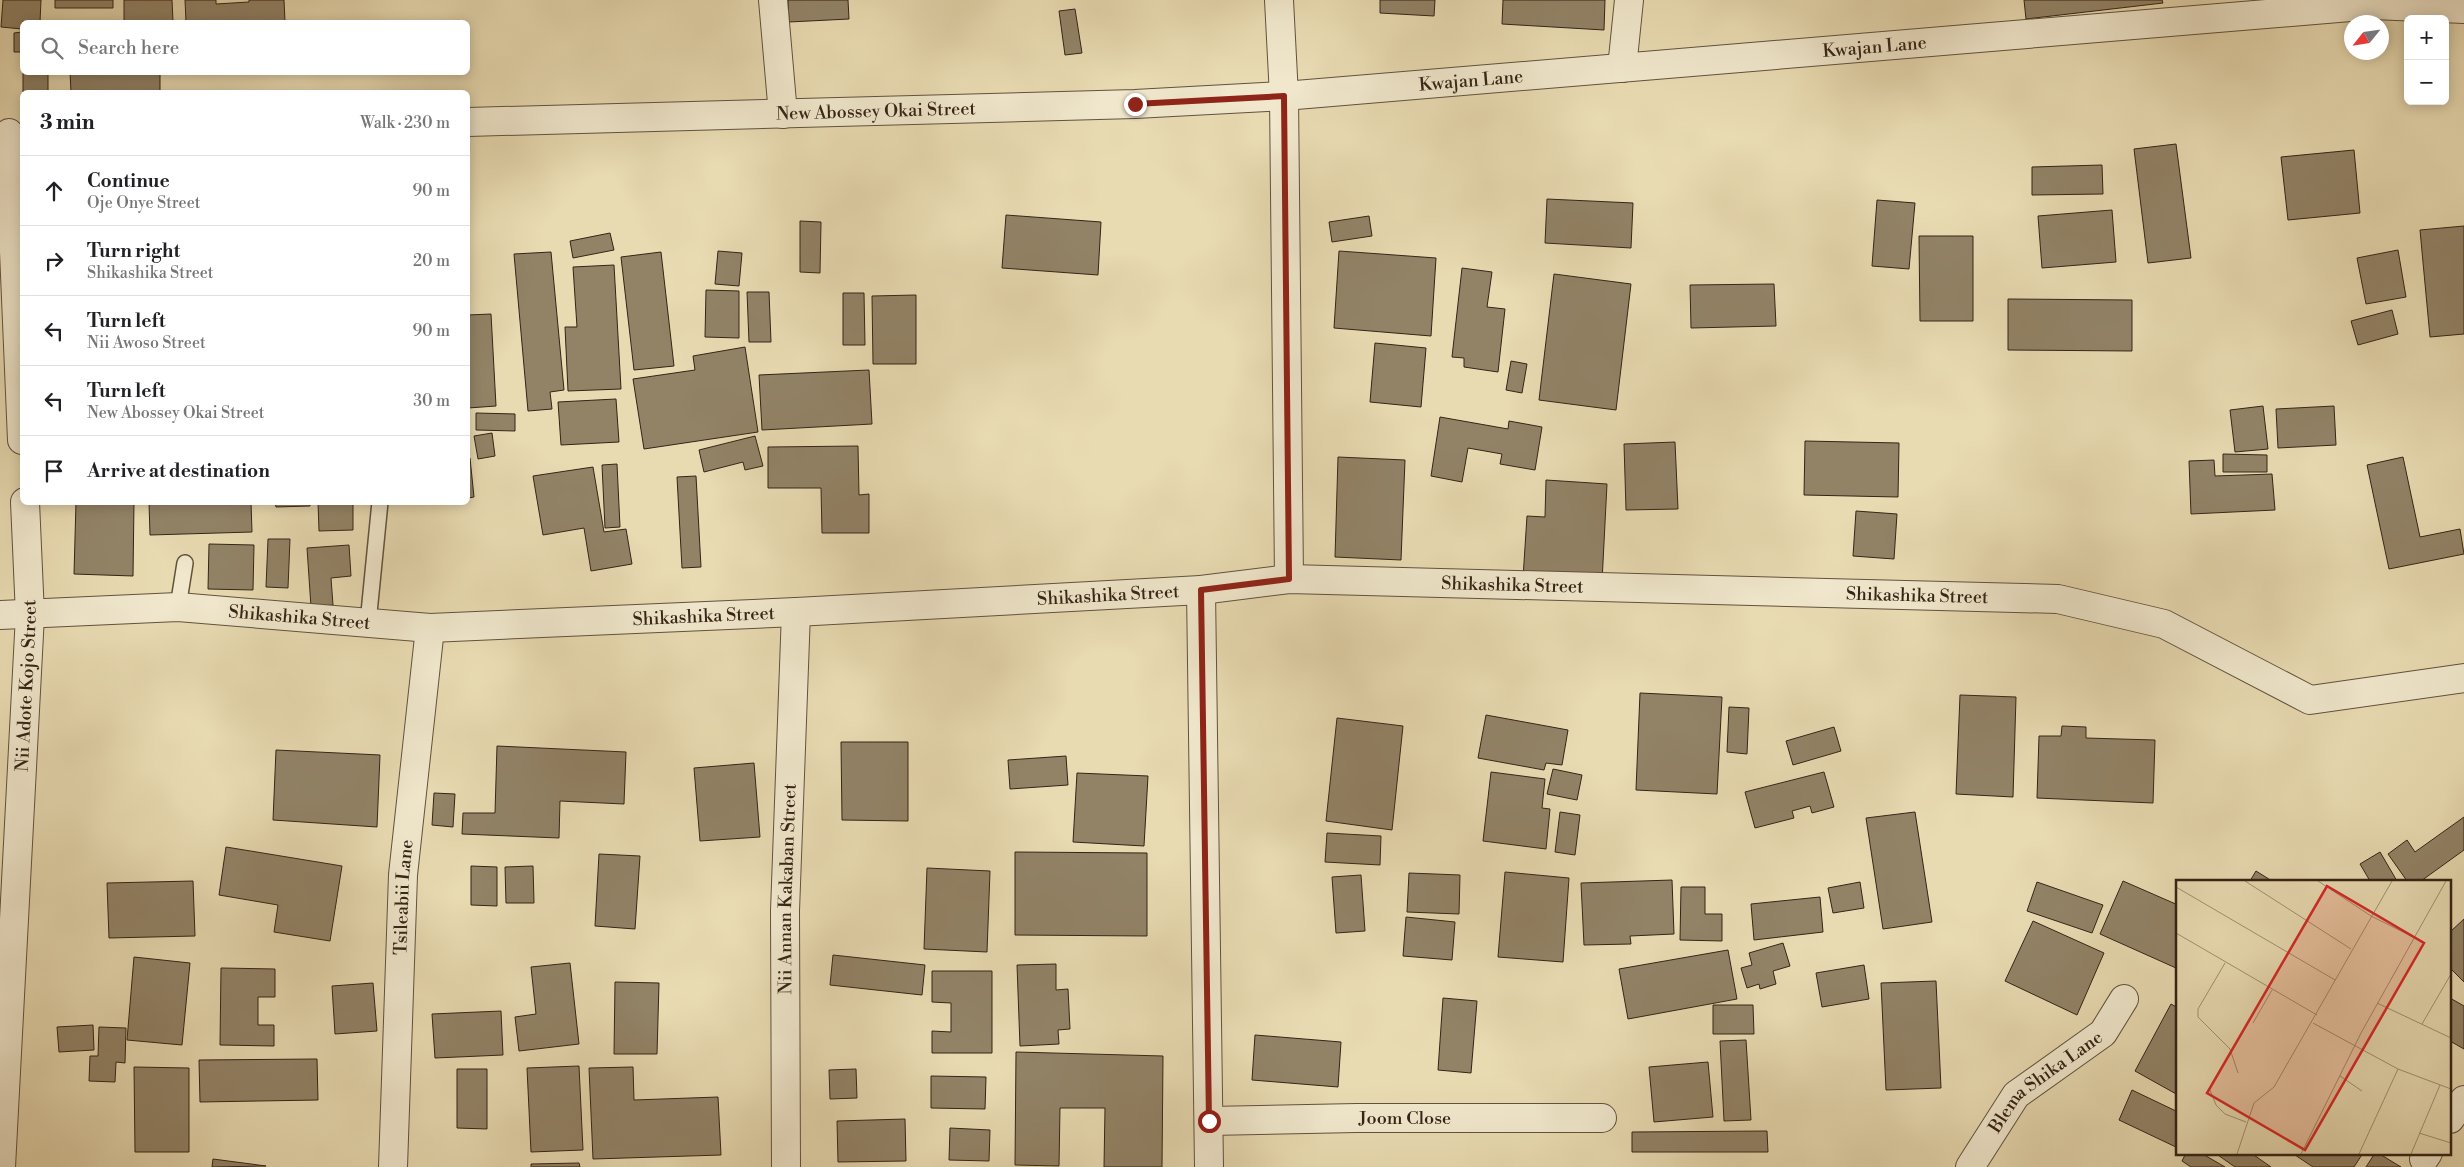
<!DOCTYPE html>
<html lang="en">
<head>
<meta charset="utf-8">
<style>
	:root { --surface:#fff; --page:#f6f6f6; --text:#202124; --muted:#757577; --line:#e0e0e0 }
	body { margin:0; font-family:"Libre Bodoni",serif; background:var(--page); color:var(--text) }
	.controls { position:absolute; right:15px; top:15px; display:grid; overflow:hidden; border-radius:8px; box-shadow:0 2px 12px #0003 }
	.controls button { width:45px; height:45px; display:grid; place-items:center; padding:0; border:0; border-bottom:1px solid var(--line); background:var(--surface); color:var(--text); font:25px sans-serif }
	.compass { position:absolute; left:2344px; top:15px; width:45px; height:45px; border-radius:50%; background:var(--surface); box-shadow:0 2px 12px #0003; rotate:240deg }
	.stop { position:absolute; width:15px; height:15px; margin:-11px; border:4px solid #8f2418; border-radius:50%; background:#fff }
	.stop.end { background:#8f2418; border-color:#fff; box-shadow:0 1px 5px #0008 }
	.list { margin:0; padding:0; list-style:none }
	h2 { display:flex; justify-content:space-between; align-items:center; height:65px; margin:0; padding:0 20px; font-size:21px }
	h2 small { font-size:16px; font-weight:400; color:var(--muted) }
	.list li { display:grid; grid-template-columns:32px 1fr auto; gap:15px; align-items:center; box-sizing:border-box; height:70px; padding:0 20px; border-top:1px solid var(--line) }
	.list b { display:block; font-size:19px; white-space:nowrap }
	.list p { margin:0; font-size:16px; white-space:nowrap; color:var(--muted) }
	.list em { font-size:16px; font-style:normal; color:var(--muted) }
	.icon { flex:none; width:28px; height:28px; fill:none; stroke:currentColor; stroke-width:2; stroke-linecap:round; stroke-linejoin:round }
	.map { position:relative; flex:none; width:2464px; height:1167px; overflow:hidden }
	.search { position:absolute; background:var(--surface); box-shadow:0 2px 12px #0003; left:20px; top:20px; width:450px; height:55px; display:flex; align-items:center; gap:12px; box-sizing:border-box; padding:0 18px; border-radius:8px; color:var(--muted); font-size:19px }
	.panel { position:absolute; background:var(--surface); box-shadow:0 2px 12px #0003; left:20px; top:90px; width:450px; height:415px; border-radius:8px }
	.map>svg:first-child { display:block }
</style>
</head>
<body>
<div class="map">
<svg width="2464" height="1167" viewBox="0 0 2464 1167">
	<rect width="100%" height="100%" fill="#e8dab1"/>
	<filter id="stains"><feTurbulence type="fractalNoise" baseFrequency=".004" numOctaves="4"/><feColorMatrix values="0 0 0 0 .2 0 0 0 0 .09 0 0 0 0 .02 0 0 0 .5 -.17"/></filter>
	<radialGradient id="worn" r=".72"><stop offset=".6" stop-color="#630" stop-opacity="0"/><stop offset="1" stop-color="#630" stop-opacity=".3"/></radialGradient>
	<path fill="#928367" stroke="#342417" d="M3 0H41L40 22H22V29L1 27Z
		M55 0H113V8H55Z
		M124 0H172L173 22H124Z
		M185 0H216V4L249 2V0H284L285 22H186Z
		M788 0H848L849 19 789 22Z
		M1380 0H1435L1434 16 1380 13Z
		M1503 0H1605L1604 30 1502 24Z
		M2024 0H2162L2163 3 2026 19Z
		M1075 9 1082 53 1065 55 1059 11Z
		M22 32V52H14V33Z
		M23 72H48V92H23Z
		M70 72H160V92H71Z
		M2176 144 2191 258 2148 263 2134 149Z
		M2354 150 2360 213 2288 220 2281 157Z
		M2102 165 2103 194 2032 195V167Z
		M1547 199 1633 203 1631 248 1545 243Z
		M1877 200 1915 203 1909 269 1872 266Z
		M2112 210 2116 262 2042 268 2038 216Z
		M1006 215 1101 222 1098 275 1002 268Z
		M1369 216 1372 236 1332 242 1329 222Z
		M800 221 821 222 820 273 800 272Z
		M2464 226V334L2430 337 2420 230Z
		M610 233 614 250 573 258 570 241Z
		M1919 236H1973V321H1920Z
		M2398 250 2406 297 2366 304 2357 258Z
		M718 251 742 253 739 286 715 284Z
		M1339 251 1436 258 1431 336 1334 328Z
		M551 252 564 390 550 392 552 409 528 411 514 254Z
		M661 252 674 366 634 370 621 257Z
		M614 265 621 389 568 391 565 327H577L573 267Z
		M1462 268 1492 272 1487 307 1505 309 1498 372 1464 367V358L1452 357Z
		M1554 274 1631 284 1616 410 1539 400Z
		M1774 284 1776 326 1691 328 1690 285Z
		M706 290 739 291V338L705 337Z
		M747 292H769L771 342H749Z
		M843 293H864L865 345H843Z
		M916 295V364H873L872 296Z
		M2008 299 2132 300V351L2008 350Z
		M2392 310 2398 334 2358 345 2351 321Z
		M491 314 496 406 468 408V315Z
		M1375 343 1426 348 1421 407 1370 402Z
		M745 347 758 432 644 449 633 379 695 370 693 356Z
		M1511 361 1527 364 1522 393 1506 390Z
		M869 370 872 424 762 430 759 375Z
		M616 399 619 442 561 445 558 402Z
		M2263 406 2268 449 2235 452 2230 410Z
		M2334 406 2336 445 2278 448 2276 409Z
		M476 413 515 414V431L476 430Z
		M1440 417 1508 429 1509 421 1542 427 1535 470 1500 464 1502 454 1468 448 1462 482 1431 476Z
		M492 433 495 456 478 459 474 436Z
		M755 436 763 466 745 470 743 462 704 472 699 450Z
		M1805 441 1899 443 1898 497 1804 495Z
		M1675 442 1678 509 1626 510 1624 444Z
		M858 446 859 495 869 494V533H822L821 488H768V447Z
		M2223 454 2267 455V472H2223Z
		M1338 457 1405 460 1401 560 1335 557Z
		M2403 457 2420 537 2460 529 2464 554 2389 569 2367 465Z
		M468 458H470L474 497 468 498Z
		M2214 460 2215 476 2272 474 2275 510 2191 514 2189 461Z
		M617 464 620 527 605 528 602 465Z
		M593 467 604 532 626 529 632 564 591 571 584 528 543 535 533 476Z
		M696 476 701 567 682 568 677 477Z
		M1546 480 1607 484 1602 582 1523 578 1527 516 1545 517Z
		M76 502H134L133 576 74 574Z
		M149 502H251L252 532 150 535Z
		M275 502H310V506L276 507Z
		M318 502H353V530L319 531Z
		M1856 511 1897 514 1894 559 1853 556Z
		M268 539H290L288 588 266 587Z
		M209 544 254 545 253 590 208 589Z
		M349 545 351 576 331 578 333 605 311 607 307 548Z
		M1640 693 1722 697 1717 794 1636 790Z
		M1960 695 2016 697 2013 797 1956 794Z
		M1729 707 1749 708 1747 754 1727 752Z
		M1486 715 1568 730 1562 765 1546 763 1544 770 1478 758Z
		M1337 718 1403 726 1392 830 1326 821Z
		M2062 726 2086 727V738L2155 740 2153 803 2037 798 2039 736H2061Z
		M1834 727 1841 751 1793 765 1786 741Z
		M841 742H908V821L842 820Z
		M497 746 626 752 624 804 560 801 559 838 462 834 463 813H495Z
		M276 750 380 755 377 827 273 820Z
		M1066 756 1068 785 1010 789 1008 760Z
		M754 763 760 837 700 841 694 768Z
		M1553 769 1582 775 1577 800 1547 794Z
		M1491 772 1545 779 1542 808 1550 809 1546 849 1483 841Z
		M1824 772 1834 807 1812 813 1810 806 1792 811 1794 818 1755 828 1745 792Z
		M1077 773 1148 776 1144 846 1073 842Z
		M434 793 455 794 453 827 432 825Z
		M1560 812 1580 815 1575 855 1555 852Z
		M1915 812 1932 922 1883 929 1866 818Z
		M2464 817V850L2421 881H2407L2388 854 2407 840 2415 852Z
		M1327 833 1381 836 1380 865 1325 862Z
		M226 847 342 866 330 941 274 932 278 905 219 895Z
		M1015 852 1147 853V936L1015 935Z
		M2380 852 2397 881H2370L2360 864Z
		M599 854 640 856 635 929 595 926Z
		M471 866 497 867V906L471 905Z
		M533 866 534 903H506L505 867Z
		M927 868 990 871 987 952 924 949Z
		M2256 871 2272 881H2250Z
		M1505 872 1569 878 1563 962 1498 957Z
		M1409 873 1460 875 1459 914 1407 912Z
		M1361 875 1365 931 1336 933 1332 877Z
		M1672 880 1674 934 1630 936 1631 944 1584 945 1581 883Z
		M193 881 195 936 109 938 107 883Z
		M2123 881 2178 905V964L2176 968 2100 934Z
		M1860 882 1864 908 1833 913 1828 888Z
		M2037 882 2103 905 2092 933 2027 911Z
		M1681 887H1705V914H1722V941L1680 940Z
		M1820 897 1823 932 1754 940 1751 904Z
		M1406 917 1455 922 1452 960 1403 956Z
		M2464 919V982L2450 968V932Z
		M2033 921 2104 953 2077 1015 2005 981Z
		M1783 943 1790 966 1773 971 1776 984 1760 989 1759 984 1747 988 1741 968 1752 965 1749 953Z
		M1728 950 1737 999 1628 1019 1619 969Z
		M833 955 925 965 922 995 830 985Z
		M134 957 190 963 182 1045 127 1040Z
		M570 963 579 1044 519 1051 515 1017 536 1014 531 967Z
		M1056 964V990L1068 989 1070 1029 1058 1030 1059 1044 1020 1046 1017 965Z
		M1864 965 1869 999 1822 1007 1816 973Z
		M221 968 275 969V997H258V1025H274V1046L220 1045Z
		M932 971H992V1053H932V1031L951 1032V1003L932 1002Z
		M1936 981 1941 1088 1886 1090 1881 983Z
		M615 982 659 983 657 1054H614Z
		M373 983 377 1031 335 1034 332 986Z
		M1443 998 1477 1001 1471 1073 1438 1070Z
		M2450 998 2464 1006V1049L2450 1041Z
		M2171 1004 2178 1008V1095L2135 1071Z
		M1713 1005H1753L1754 1034H1713Z
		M501 1011 503 1055 435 1058 432 1014Z
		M93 1025 94 1050 59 1052 57 1027Z
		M99 1027 126 1028 125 1063 116 1062 115 1082 89 1081 90 1056H98Z
		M1255 1035 1341 1042 1338 1087 1252 1080Z
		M1746 1040 1751 1120 1724 1121 1720 1041Z
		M1016 1052 1163 1056 1162 1167H1104L1105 1108H1060L1059 1166 1015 1165Z
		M317 1059 318 1100 200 1102 199 1060Z
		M1708 1062 1713 1117 1654 1122 1649 1067Z
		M579 1066 583 1150 531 1152 527 1068Z
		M134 1067 189 1068V1152H135Z
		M633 1067 634 1100 718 1097 721 1155 593 1159 589 1068Z
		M457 1069H487V1129L457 1128Z
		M856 1069 857 1098 830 1099 829 1070Z
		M931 1076 986 1077 985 1109 931 1108Z
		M2132 1090 2178 1112V1148L2119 1120Z
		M905 1119 906 1161 838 1162 837 1121Z
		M950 1128 990 1130 989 1161 949 1160Z
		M1767 1131 1768 1152H1632V1132Z
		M2186 1153H2201L2225 1167H2191L2182 1161Z
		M2215 1153H2251L2271 1167H2235Z
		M2296 1153H2363L2354 1167H2313L2295 1155Z
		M2375 1153H2378L2401 1167H2366Z
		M213 1159 266 1166 212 1167Z
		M579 1163 580 1167H531V1164Z"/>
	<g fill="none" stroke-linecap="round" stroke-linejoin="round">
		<g stroke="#61523e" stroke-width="18">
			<path id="lane" d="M178 607 185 563
				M368 623 380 502"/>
		</g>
		<g stroke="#61523e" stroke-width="30">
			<g id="street">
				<path d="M773 0 783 114"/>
				<path d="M1279 0 1284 96 1289 579"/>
				<path d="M1622 68 1629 0"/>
				<path id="s1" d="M468 122 1135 104 1284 96 2374 5 2464 9"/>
				<path d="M9 133 22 440"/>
				<path d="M1201 590 1209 1167"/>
				<path id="s2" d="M0 615 178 607 430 628 796 612 1201 590 1289 579 2058 599 2164 624 2310 700 2464 678"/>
				<path d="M2450 1119 2464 1100"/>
				<path id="s3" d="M1209 1121 1357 1118H1602"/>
				<path d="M2424 1159 2428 1153"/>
				<path id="s4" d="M1 1167 30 615 25 502"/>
				<path id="s5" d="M393 1167 403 875 430 628"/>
				<path id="s6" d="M786 1167 785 911 796 612"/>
				<path id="s7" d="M1970 1167 2016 1095 2103 1033 2124 999"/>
			</g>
		</g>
		<use href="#lane" stroke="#f0e7cc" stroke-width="15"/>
		<use href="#street" stroke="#f0e7cc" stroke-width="28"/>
	</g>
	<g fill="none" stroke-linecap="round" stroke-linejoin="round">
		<path stroke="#8f2418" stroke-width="6" d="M1135 104 1284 96 1289 579 1201 590 1209 1121"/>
	</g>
	<g text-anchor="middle" stroke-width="4" stroke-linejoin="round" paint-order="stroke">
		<g font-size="18" fill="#342417" stroke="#f0e7cc">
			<text dy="6" stroke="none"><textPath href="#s1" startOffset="1409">Kwajan Lane</textPath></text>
			<text dy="6" stroke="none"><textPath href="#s1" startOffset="1004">Kwajan Lane</textPath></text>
			<text dy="6" stroke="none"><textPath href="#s1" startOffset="408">New Abossey Okai Street</textPath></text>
			<text dy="6" stroke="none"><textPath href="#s2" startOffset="1515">Shikashika Street</textPath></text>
			<text dy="6" stroke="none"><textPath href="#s2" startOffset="1110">Shikashika Street</textPath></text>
			<text dy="6" stroke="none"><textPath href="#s2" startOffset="1920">Shikashika Street</textPath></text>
			<text dy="6" stroke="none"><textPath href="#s2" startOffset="705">Shikashika Street</textPath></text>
			<text dy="6" stroke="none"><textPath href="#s2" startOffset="300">Shikashika Street</textPath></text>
			<text dy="6" stroke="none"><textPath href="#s4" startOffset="482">Nii Adote Kojo Street</textPath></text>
			<text dy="6" stroke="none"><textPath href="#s6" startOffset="278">Nii Annan Kakaban Street</textPath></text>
			<text dy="6" stroke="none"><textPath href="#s5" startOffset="270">Tsileabii Lane</textPath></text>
			<text dy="6" stroke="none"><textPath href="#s7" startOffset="116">Blema Shika Lane</textPath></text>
			<text dy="6" stroke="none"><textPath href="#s3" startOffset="196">Joom Close</textPath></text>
		</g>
	</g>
	<g transform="translate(2176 880)">
		<rect width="275" height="275" fill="#e8dab1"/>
		<path fill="none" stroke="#a09173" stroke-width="1" d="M69 1 175 69M142 1 195 36 237 57M0 7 159 100M0 53 141 135M49 83 22 129V137L54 169 62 193M201 123 275 158M77 143 96 110M137 143 222 189 275 209M246 144 275 94M164 196 186 211M34 210 40 225 49 234 70 242M243 253 275 263M61 274 78 223 98 207 216 1M125 274 185 153 270 1M183 274 222 189M235 274 264 205"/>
		<path fill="#d62828" fill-opacity="0.15" stroke="#d62828" stroke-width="2.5" d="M151 6 248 63 129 270 31 213Z"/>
		<rect width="275" height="275" fill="none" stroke="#342417" stroke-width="2.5"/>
	</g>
	<rect width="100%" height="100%" filter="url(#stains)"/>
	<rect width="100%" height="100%" fill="url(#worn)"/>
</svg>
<div class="controls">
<button>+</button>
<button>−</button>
</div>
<svg class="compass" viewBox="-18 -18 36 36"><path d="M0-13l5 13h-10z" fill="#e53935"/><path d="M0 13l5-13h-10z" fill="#757577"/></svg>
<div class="stop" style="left:1209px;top:1121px"></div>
<div class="stop end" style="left:1135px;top:104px"></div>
<div class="search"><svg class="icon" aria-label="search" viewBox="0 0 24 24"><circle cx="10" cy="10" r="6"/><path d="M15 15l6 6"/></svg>Search here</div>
<section class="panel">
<h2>3 min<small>Walk · 230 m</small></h2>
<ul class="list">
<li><svg class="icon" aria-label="ahead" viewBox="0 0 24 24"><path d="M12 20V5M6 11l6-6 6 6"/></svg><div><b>Continue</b><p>Oje Onye Street</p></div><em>90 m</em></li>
<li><svg class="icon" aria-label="right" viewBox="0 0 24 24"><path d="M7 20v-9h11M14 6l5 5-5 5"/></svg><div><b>Turn right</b><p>Shikashika Street</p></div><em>20 m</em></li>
<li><svg class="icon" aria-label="left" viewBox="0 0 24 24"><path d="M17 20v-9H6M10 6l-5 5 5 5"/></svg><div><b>Turn left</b><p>Nii Awoso Street</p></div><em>90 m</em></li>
<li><svg class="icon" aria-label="left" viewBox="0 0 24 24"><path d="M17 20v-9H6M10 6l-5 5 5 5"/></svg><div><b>Turn left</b><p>New Abossey Okai Street</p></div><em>30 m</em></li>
<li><svg class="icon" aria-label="arrive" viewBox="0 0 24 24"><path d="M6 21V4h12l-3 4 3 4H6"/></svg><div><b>Arrive at destination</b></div></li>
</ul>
</section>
</div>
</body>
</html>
